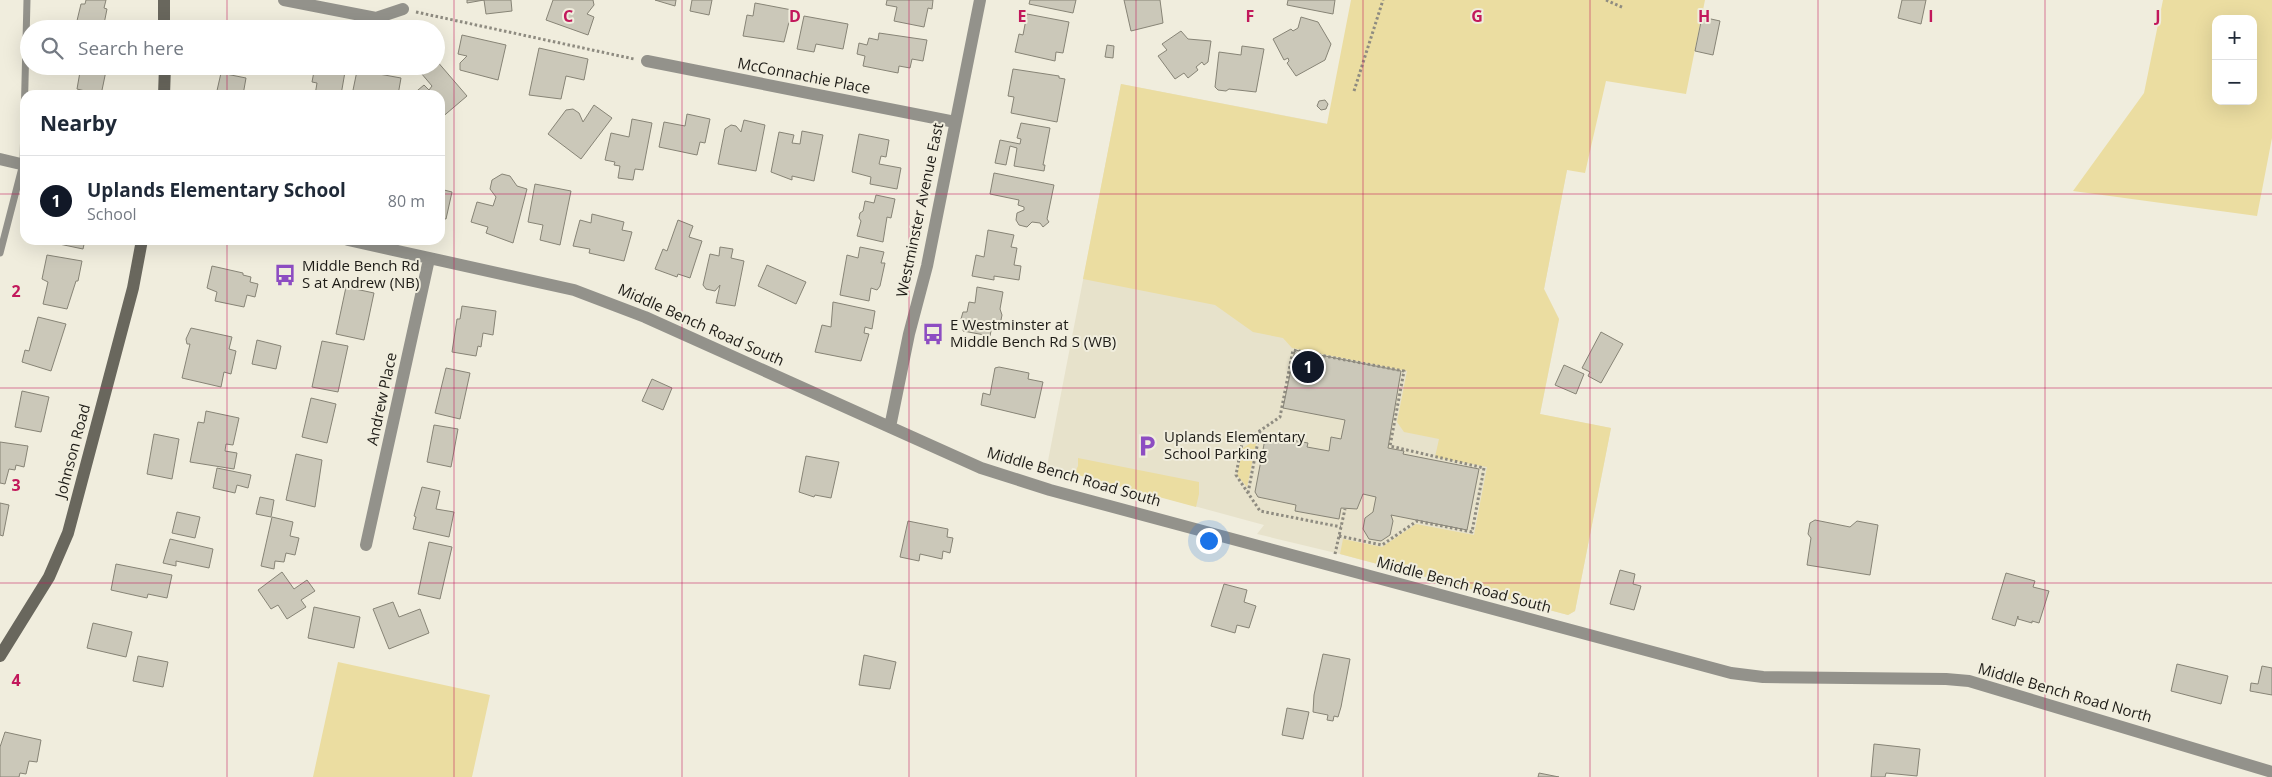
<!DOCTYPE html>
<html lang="en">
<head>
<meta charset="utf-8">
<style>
	:root { --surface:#fff; --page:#f6f6f7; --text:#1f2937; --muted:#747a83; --line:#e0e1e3; --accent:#111827 }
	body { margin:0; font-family:"Open Sans",sans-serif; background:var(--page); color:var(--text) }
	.controls { position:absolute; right:15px; top:15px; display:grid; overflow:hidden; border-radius:10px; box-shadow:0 5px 20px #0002 }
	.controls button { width:45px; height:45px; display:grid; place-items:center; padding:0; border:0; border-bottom:1px solid var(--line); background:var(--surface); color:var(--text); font:25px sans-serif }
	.you { position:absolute; left:1208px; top:540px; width:18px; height:18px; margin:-12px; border:4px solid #fff; border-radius:50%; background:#1a73e8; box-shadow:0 0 0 8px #1a73e833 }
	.badge { display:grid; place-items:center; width:32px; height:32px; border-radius:50%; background:var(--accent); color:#fff; font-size:16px; font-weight:700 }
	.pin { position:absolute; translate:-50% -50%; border:2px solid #fff; box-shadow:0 1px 5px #0006 }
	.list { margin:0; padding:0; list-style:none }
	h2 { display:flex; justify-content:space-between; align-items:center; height:65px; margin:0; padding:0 20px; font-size:21px }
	h2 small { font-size:16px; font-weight:400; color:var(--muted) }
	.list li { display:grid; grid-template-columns:32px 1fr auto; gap:15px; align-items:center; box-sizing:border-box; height:90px; padding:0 20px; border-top:1px solid var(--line) }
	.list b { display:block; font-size:19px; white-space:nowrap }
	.list p { margin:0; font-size:16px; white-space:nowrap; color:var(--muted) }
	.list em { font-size:16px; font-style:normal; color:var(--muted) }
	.icon { flex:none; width:28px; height:28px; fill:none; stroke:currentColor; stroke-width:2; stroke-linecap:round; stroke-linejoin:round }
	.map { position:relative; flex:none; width:2272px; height:777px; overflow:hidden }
	.search { position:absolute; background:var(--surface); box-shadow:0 5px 20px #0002; left:20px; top:20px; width:425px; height:55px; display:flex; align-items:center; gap:12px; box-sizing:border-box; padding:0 18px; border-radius:28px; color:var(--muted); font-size:19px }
	.panel { position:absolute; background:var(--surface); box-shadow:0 5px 20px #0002; left:20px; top:90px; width:425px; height:155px; border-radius:15px }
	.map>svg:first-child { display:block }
</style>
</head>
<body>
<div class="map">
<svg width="2272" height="777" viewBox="0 0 2272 777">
	<rect width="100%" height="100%" fill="#f0eddd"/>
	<path fill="#e7e2cb" d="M1121 84 1567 170 1544 289 1559 319 1540 414 1611 428 1575 611 1568 615 1340 554 1257 534 1264 525 1047 466Z"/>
	<path fill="#ebdda1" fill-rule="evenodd" d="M1351 0H1705L1686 94 1606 81 1585 173 1567 170 1544 289 1559 319 1540 414 1611 428 1575 611 1568 615 1340 554 1343 539 1382 547 1416 524 1474 535 1487 467 1435 457 1439 439 1404 432 1397 422 1407 371 1292 348 1283 338 1253 332 1215 305 1083 279 1121 84 1327 124Z
		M2163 0H2272V138L2257 216 2073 191 2144 93ZM2216 19H2253V101H2216Z
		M1254 441 1256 444 1247 487 1237 475 1243 448Z
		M1078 458 1199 482V494L1196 507 1074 474 1078 466Z
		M338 662 490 695 472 777H313Z"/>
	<path fill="#cbc8b9" stroke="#878476" d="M86 0H106L104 8 107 9 103 29H75L81 4H85Z
		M467 0H511L512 11 486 14 484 0 467 3Z
		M553 0H593L594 5 587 14 594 17 588 35 546 20Z
		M655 0H676L675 6Z
		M692 0H712L709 15 690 11Z
		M887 0H933L932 9 928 8 924 27 894 21 897 7 886 5Z
		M1030 0H1076L1073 13 1029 4Z
		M1124 0H1160L1163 23 1131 31Z
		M1288 0H1335L1333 14 1287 5Z
		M1902 0H1926L1921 24 1898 18Z
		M755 3 792 10 784 42 743 36 747 15 753 16Z
		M1027 14 1069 22 1063 53 1056 52 1055 61 1015 52 1019 34 1023 35Z
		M804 16 848 24 843 49 816 44 814 52 797 49Z
		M1301 17 1318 22 1331 44 1325 60 1296 76 1287 63 1289 61 1288 58 1284 60 1273 39 1291 29 1293 31 1298 28Z
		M1702 17 1720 21 1713 55 1695 51Z
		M226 24 252 29H225Z
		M1181 31 1188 39 1211 41 1208 62 1204 65 1202 62 1196 67 1198 70 1188 78 1184 73 1175 79 1158 56 1167 50 1162 44Z
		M879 33 927 40 923 61 912 59 910 68 899 66 898 73 863 66 865 56 857 54 859 43 867 45 869 38 878 40Z
		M462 35 506 45 498 80 460 70V63L467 56 458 54Z
		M1107 45 1114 46 1113 58 1105 57Z
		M1242 46 1264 49 1256 92 1229 89 1226 91 1218 90 1215 87 1219 52 1241 55Z
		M539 48 588 59 584 80 566 76 561 99 529 95Z
		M436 60 467 96 440 119V95H412L424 85 429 90 432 86 421 73 428 66H436Z
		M81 66H107L101 95 77 89Z
		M315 66H346L341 95H315L317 83 312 82Z
		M358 66H381L379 74 401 78 398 95H352Z
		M1013 69 1059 76V78L1065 79 1057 122 1011 113 1014 97 1008 96Z
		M221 73 246 78 243 95H216Z
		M1325 100 1328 104 1326 109 1321 110 1317 106 1319 101Z
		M594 105 612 118 581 159 548 134 566 110 573 109 579 113 583 122Z
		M687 114 710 119 705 143 700 142 697 155 659 147 664 122 685 126Z
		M632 119 652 123 643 170 635 169 633 180 618 178 620 166 614 165 615 162 605 160 611 133 629 137Z
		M744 120 765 125 756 171 718 164 725 129 731 125 736 126 741 132Z
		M1021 123 1050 128 1043 165H1045L1044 171 1014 166 1017 148 1010 146 1006 165 995 163 1000 140 1020 144 1021 139 1017 138Z
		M802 131 823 135 814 181 792 176V180L771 172 779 132 794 135 792 143 800 144Z
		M859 134 889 140 886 157 881 156 879 164 901 168 897 189 870 184 871 177 852 172Z
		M994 173 1054 185 1047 219 1049 222 1043 227 1040 223 1032 222 1027 227 1019 225 1016 220 1017 213 1024 210V207L1018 205 1019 200 990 194Z
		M502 174 510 176 517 186 527 189 513 243 486 233 488 227 471 222 477 202 493 206 496 197 490 189 492 180Z
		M535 184 571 191 560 245 540 240 543 225 528 222Z
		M440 189 452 192 446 219 440 218Z
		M876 195 895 199 891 218 887 217 883 242 857 236 861 221 859 218 860 213 863 211 865 201 874 203Z
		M592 214 624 222 622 230 632 232 624 261 589 253 590 249 573 246 580 220 591 223Z
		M678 220 693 226 689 237 702 241 690 278 678 274 677 277 655 269 663 249 667 251Z
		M988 230 1014 235 1011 247 1017 248 1014 265 1021 266 1019 280 994 276V280L972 276 976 255 984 257Z
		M40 240H85L83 249Z
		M720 247 733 249 731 258 744 261 735 306 716 303 720 285 715 291 706 289 703 285 710 254 719 256Z
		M860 247 884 252 881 263H885L880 286 877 290 871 288 869 301 840 295 847 255 858 258Z
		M47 255 82 261 78 281H76L67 309 43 304 48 282 42 279Z
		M767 265 806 282 796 304 758 286Z
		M212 266 243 273V275L251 277 250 282 258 284 255 297 247 295 244 307 215 301 217 292 207 288Z
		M346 287 374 293 364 340 336 334Z
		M977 287 1003 292 1000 309 1002 315 1000 325 997 327 992 326 990 336 963 331 965 320 961 319 963 312H967L969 302 975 303Z
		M833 302 875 311 872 329 865 327 864 333 869 334 861 361 815 352 822 325 831 327Z
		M462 306 496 311 493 335 483 333 481 347 478 346 476 356 452 352 457 319H460Z
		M38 317 66 324 51 371 22 362 25 350 29 351Z
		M191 328 232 337 229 349 236 351 231 374 224 372 221 387 182 378 190 344H187L186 339Z
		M1601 332 1623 344 1601 383 1588 376 1590 372 1582 368Z
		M257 340 281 346 276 369 252 364Z
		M322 341 348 346 338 392 312 387Z
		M1295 350 1401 371 1388 448 1404 451 1403 454 1479 469 1467 530 1391 515 1393 521 1390 535 1381 541 1369 539 1363 529 1365 518 1373 512 1376 497 1363 494 1357 509 1341 508 1339 519 1295 511 1296 505 1258 497 1255 492 1265 439 1270 436 1308 443 1307 447 1329 451 1331 437 1341 439 1345 420 1283 408Z
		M1564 365 1584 374 1576 394 1555 385Z
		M999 367 1029 373 1028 379 1043 382 1035 418 981 405 983 393 990 395 995 368Z
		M446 368 470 373 460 419 435 413Z
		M652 379 672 388 663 410 642 401Z
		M22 391 49 397 41 432 15 427Z
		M311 398 336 404 327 443 302 437Z
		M206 411 239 418 233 445 226 444 225 451 237 453 234 469 190 462 198 422 204 423Z
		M434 425 458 429 451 467 427 462Z
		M154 434 179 439 172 479 147 474Z
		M0 442 28 446 24 467 16 465 15 470 9 469 5 484 0 483Z
		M296 454 322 460 315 507 286 500Z
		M806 456 839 462 831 498 815 495 814 497 799 492Z
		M217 468 251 475 248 488 237 485 235 493 213 488Z
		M422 487 440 491 436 509 454 512 449 537 413 529 416 517 414 516Z
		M260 497 274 500 271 517 256 514Z
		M0 503 9 505 3 536 0 535Z
		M177 512 200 517 195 538 172 533Z
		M272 517 293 522 290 536 299 538 295 555 286 553 284 562 275 561 274 569 261 566Z
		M1815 520 1850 527 1857 521 1878 525 1870 575 1807 565 1811 538 1808 534 1810 523Z
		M908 521 948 529 947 537 953 538 950 553 943 551 942 559 920 554 919 561 900 557Z
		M170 539 213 549 209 568 176 561V566L163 563Z
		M429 542 452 547 440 599 418 594Z
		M116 564 172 575 167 598 148 594 147 598 111 590Z
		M1620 570 1635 574 1633 584 1641 586 1634 610 1610 604Z
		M282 572 294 589 307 580 315 591 301 600 306 607 287 619 278 605 271 609 258 590Z
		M2006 573 2035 581 2033 587 2049 591 2039 623 2032 621V623L2018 619V616L2015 626 1992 619Z
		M1224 584 1247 590 1244 602 1256 606 1249 628 1237 625 1235 633 1211 626Z
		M393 602 399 617 420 609 429 633 389 649 373 609Z
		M314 607 360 617 354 648 308 638Z
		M93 623 132 632 126 657 87 648Z
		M1323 654 1350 659 1341 707 1338 717 1334 716 1333 721 1327 720 1328 715 1313 712 1314 695Z
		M864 655 896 662 890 689 859 685Z
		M138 656 168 662 163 687 133 681Z
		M2177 664 2228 676 2221 704 2171 691Z
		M2262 666 2272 668V695L2250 691 2251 683 2258 684Z
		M1287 708 1309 712 1303 739 1282 735Z
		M5 732 41 740 37 762 29 761 26 774 20 773 19 777H0V747Z
		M1874 744 1920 749 1917 776 1886 773 1885 777H1871Z
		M1539 773 1559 777H1538Z"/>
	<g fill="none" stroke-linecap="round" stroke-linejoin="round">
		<path stroke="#8e8b80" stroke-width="3" stroke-dasharray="2.5 2.5" stroke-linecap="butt" d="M1606 0 1624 8
			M416 12 634 59
			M1354 91 1383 0
			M1248 493 1260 431
			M1339 536 1382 545 1417 521 1472 532 1484 468 1390 446 1404 371 1293 350 1280 417 1242 443 1236 475 1260 511 1341 527
			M1335 554 1345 509"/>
		<path stroke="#93928b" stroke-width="7" d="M0 253 23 164 27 0"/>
		<path stroke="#93928b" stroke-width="12" d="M284 0 376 18 403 9
			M647 61 955 122
			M0 159 25 165
			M348 240 574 290 645 317 981 468 1050 490 1731 673 1763 677 1946 679 1969 681 2272 772
			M890 427 909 334 927 266 980 0
			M366 545 429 259"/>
		<path stroke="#69675d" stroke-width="12" d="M164 0V29
			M164 95 165 66
			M0 656 49 577 68 533 133 288 142 240"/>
	</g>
	<path fill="none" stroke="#c2185b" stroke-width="1" stroke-opacity="0.55" d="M227 0V29M454 0V777M682 0V777M909 0V777M1136 0V777M1363 0V777M1590 0V777M1818 0V777M2045 0V777M227 66V95M0 194H25M440 194H2272M227 240V777M0 388H2272M0 583H2272"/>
	<defs>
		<g id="bus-bare" transform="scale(1.725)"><path d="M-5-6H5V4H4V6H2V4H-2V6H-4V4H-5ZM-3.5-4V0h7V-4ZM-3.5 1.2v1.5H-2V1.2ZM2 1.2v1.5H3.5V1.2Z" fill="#8d4dc2" stroke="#f0eddd" stroke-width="2.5" paint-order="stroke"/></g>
		<g id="parking-bare" transform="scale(1.725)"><path d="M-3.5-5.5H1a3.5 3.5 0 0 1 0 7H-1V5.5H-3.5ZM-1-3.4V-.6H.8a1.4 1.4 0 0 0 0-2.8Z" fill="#8d4dc2" stroke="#f0eddd" stroke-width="2.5" paint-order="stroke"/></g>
	</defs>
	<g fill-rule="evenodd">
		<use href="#bus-bare" x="285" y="275"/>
		<use href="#bus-bare" x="933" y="334"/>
		<use href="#parking-bare" x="1147" y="446"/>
	</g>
	<g text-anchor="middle" stroke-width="4" stroke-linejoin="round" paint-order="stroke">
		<g font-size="15" fill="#1e1c17" stroke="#f0eddd">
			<text transform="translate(804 76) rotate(11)" y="5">McConnachie Place</text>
			<text transform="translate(920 210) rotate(-78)" y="5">Westminster Avenue East</text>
			<text transform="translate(701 325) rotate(24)" y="5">Middle Bench Road South</text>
			<text transform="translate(382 399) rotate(-78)" y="5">Andrew Place</text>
			<text transform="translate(73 451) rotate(-75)" y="5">Johnson Road</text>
			<text transform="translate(1074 477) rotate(16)" y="5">Middle Bench Road South</text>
			<text transform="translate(1464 585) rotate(15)" y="5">Middle Bench Road South</text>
			<text transform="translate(2065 693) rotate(16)" y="5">Middle Bench Road North</text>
		</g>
		<g font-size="15" fill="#1e1c17" stroke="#f0eddd" text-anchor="start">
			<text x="302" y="271">Middle Bench Rd<tspan x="302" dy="17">S at Andrew (NB)</tspan></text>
			<text x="950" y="330">E Westminster at<tspan x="950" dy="17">Middle Bench Rd S (WB)</tspan></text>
			<text x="1164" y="442">Uplands Elementary<tspan x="1164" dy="17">School Parking</tspan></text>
		</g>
	</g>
	<g font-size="16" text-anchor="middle" font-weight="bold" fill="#c2185b" stroke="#f0eddd" stroke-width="4" stroke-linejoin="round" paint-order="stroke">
		<text x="568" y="22">C</text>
		<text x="795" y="22">D</text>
		<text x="1022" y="22">E</text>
		<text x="1250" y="22">F</text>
		<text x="1477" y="22">G</text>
		<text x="1704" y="22">H</text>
		<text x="1931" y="22">I</text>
		<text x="2158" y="22">J</text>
		<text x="16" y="297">2</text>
		<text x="16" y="491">3</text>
		<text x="16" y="686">4</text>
	</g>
</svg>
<div class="controls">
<button>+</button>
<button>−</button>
</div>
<div class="you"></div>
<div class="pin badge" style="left:1308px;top:367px">1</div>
<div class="search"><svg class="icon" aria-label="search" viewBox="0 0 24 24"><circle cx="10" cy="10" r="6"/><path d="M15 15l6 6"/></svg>Search here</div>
<section class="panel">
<h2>Nearby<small></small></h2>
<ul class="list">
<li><span class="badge">1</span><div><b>Uplands Elementary School</b><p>School</p></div><em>80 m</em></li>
</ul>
</section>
</div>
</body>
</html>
